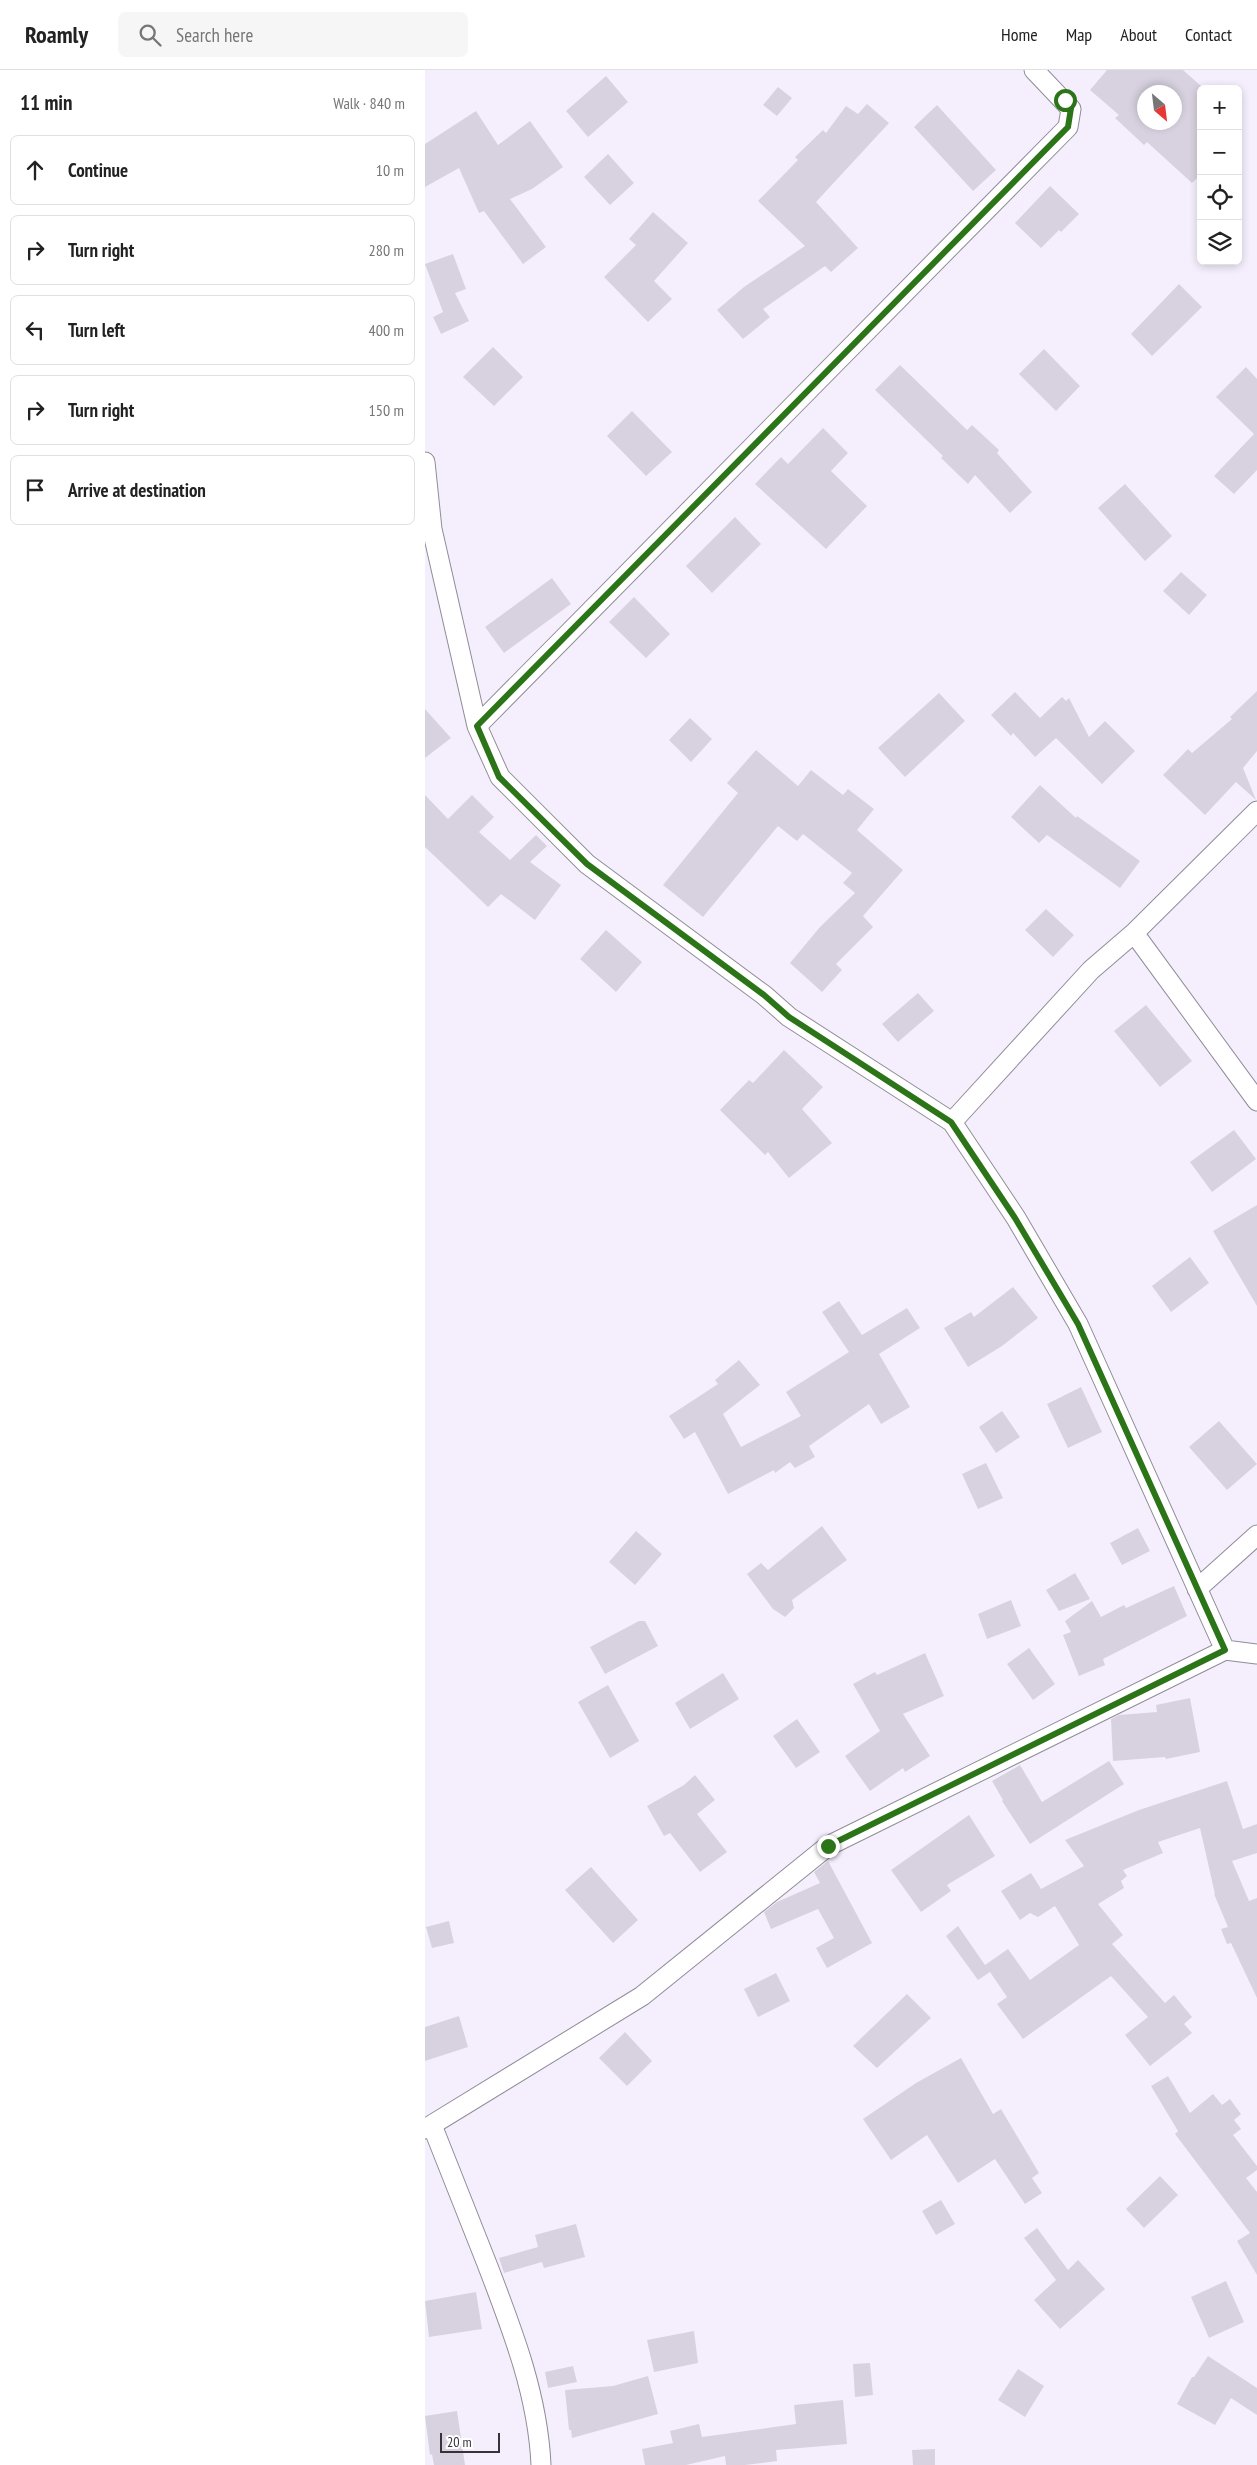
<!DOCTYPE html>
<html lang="en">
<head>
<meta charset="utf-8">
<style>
	:root { --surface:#fff; --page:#f6f6f6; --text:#222; --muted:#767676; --line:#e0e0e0 }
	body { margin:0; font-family:"PT Sans Narrow",sans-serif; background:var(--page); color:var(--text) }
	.controls { position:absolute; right:15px; top:15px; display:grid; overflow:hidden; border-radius:8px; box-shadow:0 2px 8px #0003 }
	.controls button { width:45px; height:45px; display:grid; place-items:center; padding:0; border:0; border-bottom:1px solid var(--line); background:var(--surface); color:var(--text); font:25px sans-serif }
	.compass { position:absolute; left:712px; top:15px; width:45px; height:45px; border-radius:50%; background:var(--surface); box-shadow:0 2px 8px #0003; rotate:152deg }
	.scale { position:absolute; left:15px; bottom:12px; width:60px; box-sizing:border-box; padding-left:5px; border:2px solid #363339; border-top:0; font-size:14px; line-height:18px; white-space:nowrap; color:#363339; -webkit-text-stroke:4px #fff; paint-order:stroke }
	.stop { position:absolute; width:15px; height:15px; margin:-11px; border:4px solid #2b7417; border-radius:50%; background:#fff }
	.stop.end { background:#2b7417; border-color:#fff; box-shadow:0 1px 5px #0008 }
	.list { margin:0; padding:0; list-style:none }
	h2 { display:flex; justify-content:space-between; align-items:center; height:65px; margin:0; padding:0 20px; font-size:21px }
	h2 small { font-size:16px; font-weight:400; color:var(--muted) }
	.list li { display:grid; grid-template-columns:32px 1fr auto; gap:15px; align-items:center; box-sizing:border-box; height:70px; margin:0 10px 10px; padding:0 10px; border:1px solid var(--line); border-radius:8px }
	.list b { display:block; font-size:19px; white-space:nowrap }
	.list em { font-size:16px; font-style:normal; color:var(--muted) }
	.icon { flex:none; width:28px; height:28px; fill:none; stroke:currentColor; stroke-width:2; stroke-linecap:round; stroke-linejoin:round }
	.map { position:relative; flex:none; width:832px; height:2395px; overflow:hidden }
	header { display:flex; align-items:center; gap:30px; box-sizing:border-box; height:70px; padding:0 25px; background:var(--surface); border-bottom:1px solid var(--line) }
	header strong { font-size:24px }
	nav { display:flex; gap:28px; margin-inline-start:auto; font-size:18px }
	.search { width:350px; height:45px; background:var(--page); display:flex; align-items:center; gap:12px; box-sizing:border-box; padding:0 18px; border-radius:8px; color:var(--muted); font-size:19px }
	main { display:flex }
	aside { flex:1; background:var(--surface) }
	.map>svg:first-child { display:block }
</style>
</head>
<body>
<header>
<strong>Roamly</strong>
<div class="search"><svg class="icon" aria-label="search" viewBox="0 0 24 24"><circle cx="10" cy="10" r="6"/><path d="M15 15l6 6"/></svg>Search here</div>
<nav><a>Home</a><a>Map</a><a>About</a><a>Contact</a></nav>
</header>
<main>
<aside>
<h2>11 min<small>Walk · 840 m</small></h2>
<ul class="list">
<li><svg class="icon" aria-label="ahead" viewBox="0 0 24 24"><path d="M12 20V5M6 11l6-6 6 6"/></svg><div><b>Continue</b></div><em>10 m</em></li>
<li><svg class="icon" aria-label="right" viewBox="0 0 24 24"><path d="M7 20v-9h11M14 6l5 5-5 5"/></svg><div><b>Turn right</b></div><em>280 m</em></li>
<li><svg class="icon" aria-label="left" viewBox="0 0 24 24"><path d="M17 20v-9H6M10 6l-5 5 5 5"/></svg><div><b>Turn left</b></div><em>400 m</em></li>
<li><svg class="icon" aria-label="right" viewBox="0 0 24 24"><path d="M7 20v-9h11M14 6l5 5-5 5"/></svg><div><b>Turn right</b></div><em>150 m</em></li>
<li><svg class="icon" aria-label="arrive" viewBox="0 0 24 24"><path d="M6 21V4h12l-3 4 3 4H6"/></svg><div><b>Arrive at destination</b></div></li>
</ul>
</aside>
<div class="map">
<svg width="832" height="2395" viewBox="0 0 832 2395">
	<rect width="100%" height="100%" fill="#f5effd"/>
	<path fill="#d8d2e0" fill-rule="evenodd" d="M682 0H758L776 16V104L767 113 722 72 719 75 690 48 694 45 665 20ZM720 22H750V52H720Z
		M181 6 203 32 163 67 141 41Z
		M353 17 367 28 352 46 338 35Z
		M442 34 464 53 391 132 433 178 406 202 400 196 338 239 345 247 318 269 292 240 319 217 380 176 333 131 373 90 370 87 398 60 401 63 421 36 433 44Z
		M512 35 571 100 548 121 489 57Z
		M51 41 73 75 105 51 138 97 107 119 85 129 121 177 98 194 59 141 54 143 34 98 0 117V74Z
		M183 84 209 113 185 135 159 107Z
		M625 116 654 144 636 162 634 160 616 178 590 153Z
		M228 142 263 173 229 211 247 229 223 252 179 207 211 175 204 169Z
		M28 184 41 219 30 223 44 251 16 264 8 247 18 242 0 194Z
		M754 214 777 237 727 286 706 264Z
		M68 277 98 307 69 336 38 307Z
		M619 279 655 316 631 341 594 304Z
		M475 295 542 360 547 355 574 380 572 383 607 422 585 443 550 405 543 414 516 388 518 386 450 320Z
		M821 297 832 309V400L809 424 789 406 829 364 791 327Z
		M207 341 247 382 221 406 182 366Z
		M398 358 423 383 406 401 442 436 401 479 330 414 356 387 363 394Z
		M700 414 747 466 720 491 673 438Z
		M310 447 336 474 287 523 261 496Z
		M756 502 782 525 764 545 738 521Z
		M127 508 146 534 79 583 60 557Z
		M209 527 245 564 221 588 184 552Z
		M832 621V681L818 698 831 730 811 712 780 745 738 705 763 679 767 683 807 649 805 647Z
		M590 622 615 648 637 627 641 631 644 628 664 667 680 651 710 681 677 714 631 668 610 687 588 663 586 666 566 645Z
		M514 623 540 651 480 707 453 678Z
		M0 639 26 668 0 688Z
		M265 648 287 669 266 692 244 670Z
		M331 680 373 716 386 700 418 725 423 719 449 739 432 760 478 800 438 846 448 857 411 894 417 900 397 922 365 893 395 857 430 823 418 813 427 803 378 764 372 771 353 756 278 847 238 815 313 723 302 713Z
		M615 715 651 748 652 746 715 791 695 818 622 765 614 773 586 747Z
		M0 725 23 749 47 725 69 747 54 762 85 790 111 765 122 776 105 792 136 815 110 850 76 824 63 837 0 777Z
		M621 839 649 865 628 887 600 860Z
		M181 860 217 892 191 922 155 889Z
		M493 923 509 941 473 972 457 954Z
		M721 935 767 991 735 1017 689 961Z
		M359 980 398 1017 377 1039 407 1073 364 1108 343 1082 340 1085 295 1040 324 1010 328 1013Z
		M809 1060 831 1089 787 1122 765 1092Z
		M832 1135V1236L788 1161Z
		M765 1187 784 1213 746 1242 727 1216Z
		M588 1217 613 1248 577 1276 543 1297 519 1258 546 1242 549 1247Z
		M414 1231 437 1265 482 1238 495 1258 454 1284 485 1337 456 1354 444 1334 384 1376 390 1387 370 1398 365 1392 350 1403 349 1400 303 1424 270 1362 259 1369 244 1346 293 1314 290 1310 314 1290 335 1315 298 1344 316 1377 376 1346 361 1322 424 1282 397 1242Z
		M656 1317 677 1362 643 1378 622 1334Z
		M577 1341 595 1367 571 1383 554 1357Z
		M794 1351 832 1394 802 1420 764 1377Z
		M561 1393 578 1428 553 1439 537 1404Z
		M397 1456 422 1490 367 1530 369 1538 360 1547 348 1539 322 1504 336 1493 343 1500Z
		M713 1458 725 1481 697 1495 685 1473Z
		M211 1461 237 1484 210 1515 184 1492Z
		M650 1503 665 1529 634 1541 621 1520Z
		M749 1516 762 1546 678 1589 680 1595 654 1606 638 1565 646 1562 640 1551 667 1531 676 1547 699 1535 701 1538Z
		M586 1530 596 1556 562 1569 553 1544Z
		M214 1551H220L233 1576 180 1604 165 1577Z
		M604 1578 630 1614 608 1630 582 1594Z
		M500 1583 519 1626 478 1644 505 1686 480 1702 478 1698 445 1721 420 1686 455 1661 428 1614 450 1602 452 1605Z
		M298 1603 314 1629 265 1659 250 1633Z
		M183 1615 214 1671 185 1688 153 1632Z
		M765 1628 775 1682 741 1689 740 1687 688 1691 686 1649 694 1645 732 1642 731 1635Z
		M372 1649 395 1682 371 1698 348 1666Z
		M684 1691 699 1714 605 1774 577 1731 578 1730 567 1711 595 1695 617 1732Z
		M270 1705 290 1730 272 1744 302 1782 275 1802 245 1763 239 1766 222 1736 259 1715Z
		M802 1711 818 1759 832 1754V1783L807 1791 824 1831 832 1828V1928L806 1873 802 1874 796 1859 803 1857 789 1824H790L775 1758 733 1772 738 1783 698 1800 702 1806 696 1811 699 1818 673 1834 698 1865 687 1874 740 1933 749 1925 767 1947 759 1954 767 1963 725 1996 700 1965 723 1947 686 1906 598 1969 572 1934 582 1927 565 1902 553 1910 521 1866 533 1856 560 1895 583 1879 605 1910 654 1875 630 1836 613 1847 605 1843 595 1850 576 1821 606 1803 616 1819 659 1796 640 1770 714 1740Z
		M544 1745 570 1786 522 1815 526 1821 496 1842 466 1800Z
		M403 1791 447 1873 402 1898 391 1878 409 1868 393 1839 346 1859 339 1842 352 1832 395 1813 389 1802Z
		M166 1797 213 1850 188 1873 140 1820Z
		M24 1851 29 1873 7 1878 1 1857Z
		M351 1903 365 1931 333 1947 319 1919Z
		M482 1924 506 1948 452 1998 428 1976Z
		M34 1946 43 1977 0 1991V1957Z
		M200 1962 227 1991 202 2016 174 1988Z
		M536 1988 568 2044 576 2039 614 2103 607 2108 617 2123 600 2134 570 2089 533 2113 502 2065 466 2090 438 2049 491 2013Z
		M743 2006 765 2043 788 2024 797 2035 805 2029 816 2044 809 2050 816 2059 808 2065 832 2096V2100L821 2108 832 2122V2205L812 2171 825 2163 750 2064 753 2061 726 2016Z
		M735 2106 753 2125 719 2158 701 2139Z
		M516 2130 530 2154 511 2165 497 2141Z
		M151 2154 160 2187 119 2198 117 2192 79 2203 74 2188 113 2177 110 2165Z
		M612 2158 643 2200 653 2190 680 2219 635 2259 609 2230 631 2210 599 2168Z
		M801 2211 819 2252 784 2268 766 2227Z
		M51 2222 57 2259 4 2267 0 2231Z
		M269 2261 273 2293 229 2302 222 2270Z
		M783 2286 832 2318V2345L806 2328 790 2355 752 2334 767 2307H769Z
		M445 2293 448 2325 430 2327 428 2294Z
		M148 2296 152 2312 123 2318 120 2302Z
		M593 2299 619 2316 600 2347 573 2330Z
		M223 2306 233 2344 147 2368 146 2360H144L140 2320 188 2316Z
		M418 2330 422 2374 351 2380 352 2391 320 2395H301L300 2386 261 2395H220L217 2379 248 2373 245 2361 274 2354 277 2367 371 2354 369 2335Z
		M32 2341 40 2395H9L7 2384 5 2385 0 2346Z
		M510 2379V2395H488L487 2380Z"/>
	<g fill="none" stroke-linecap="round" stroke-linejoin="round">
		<g stroke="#918c99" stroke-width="21">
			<path id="street" d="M0 392 7 459 52 656 75 707 162 794 339 925 364 947 527 1052 591 1148 653 1254 800 1580
				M52 656 643 57 646 39 609 0
				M709 863 832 1031
				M527 1052 666 900 709 863 832 741
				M772 1519 832 1465
				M7 2055C26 2102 44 2148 62 2194 87 2259 113 2325 116 2395
				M0 2059 217 1926 403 1776 800 1580 832 1584"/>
		</g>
		<use href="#street" stroke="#fff" stroke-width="19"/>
	</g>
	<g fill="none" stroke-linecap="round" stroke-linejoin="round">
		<path stroke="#2b7417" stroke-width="6" d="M403 1776 800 1580 653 1254 590 1148 526 1052 364 947 339 925 162 794 74 707 52 656 643 57 646 38 640 30"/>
	</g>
</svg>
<div class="controls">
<button>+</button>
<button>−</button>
<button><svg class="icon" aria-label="locate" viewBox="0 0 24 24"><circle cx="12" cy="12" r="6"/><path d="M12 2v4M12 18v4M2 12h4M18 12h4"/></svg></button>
<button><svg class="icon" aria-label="layers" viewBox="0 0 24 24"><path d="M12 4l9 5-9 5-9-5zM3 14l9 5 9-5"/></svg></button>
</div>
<svg class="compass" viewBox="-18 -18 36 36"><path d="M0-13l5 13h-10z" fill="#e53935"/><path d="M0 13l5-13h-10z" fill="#767676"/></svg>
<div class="scale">20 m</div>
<div class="stop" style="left:640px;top:30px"></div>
<div class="stop end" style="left:403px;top:1776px"></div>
</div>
</main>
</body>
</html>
